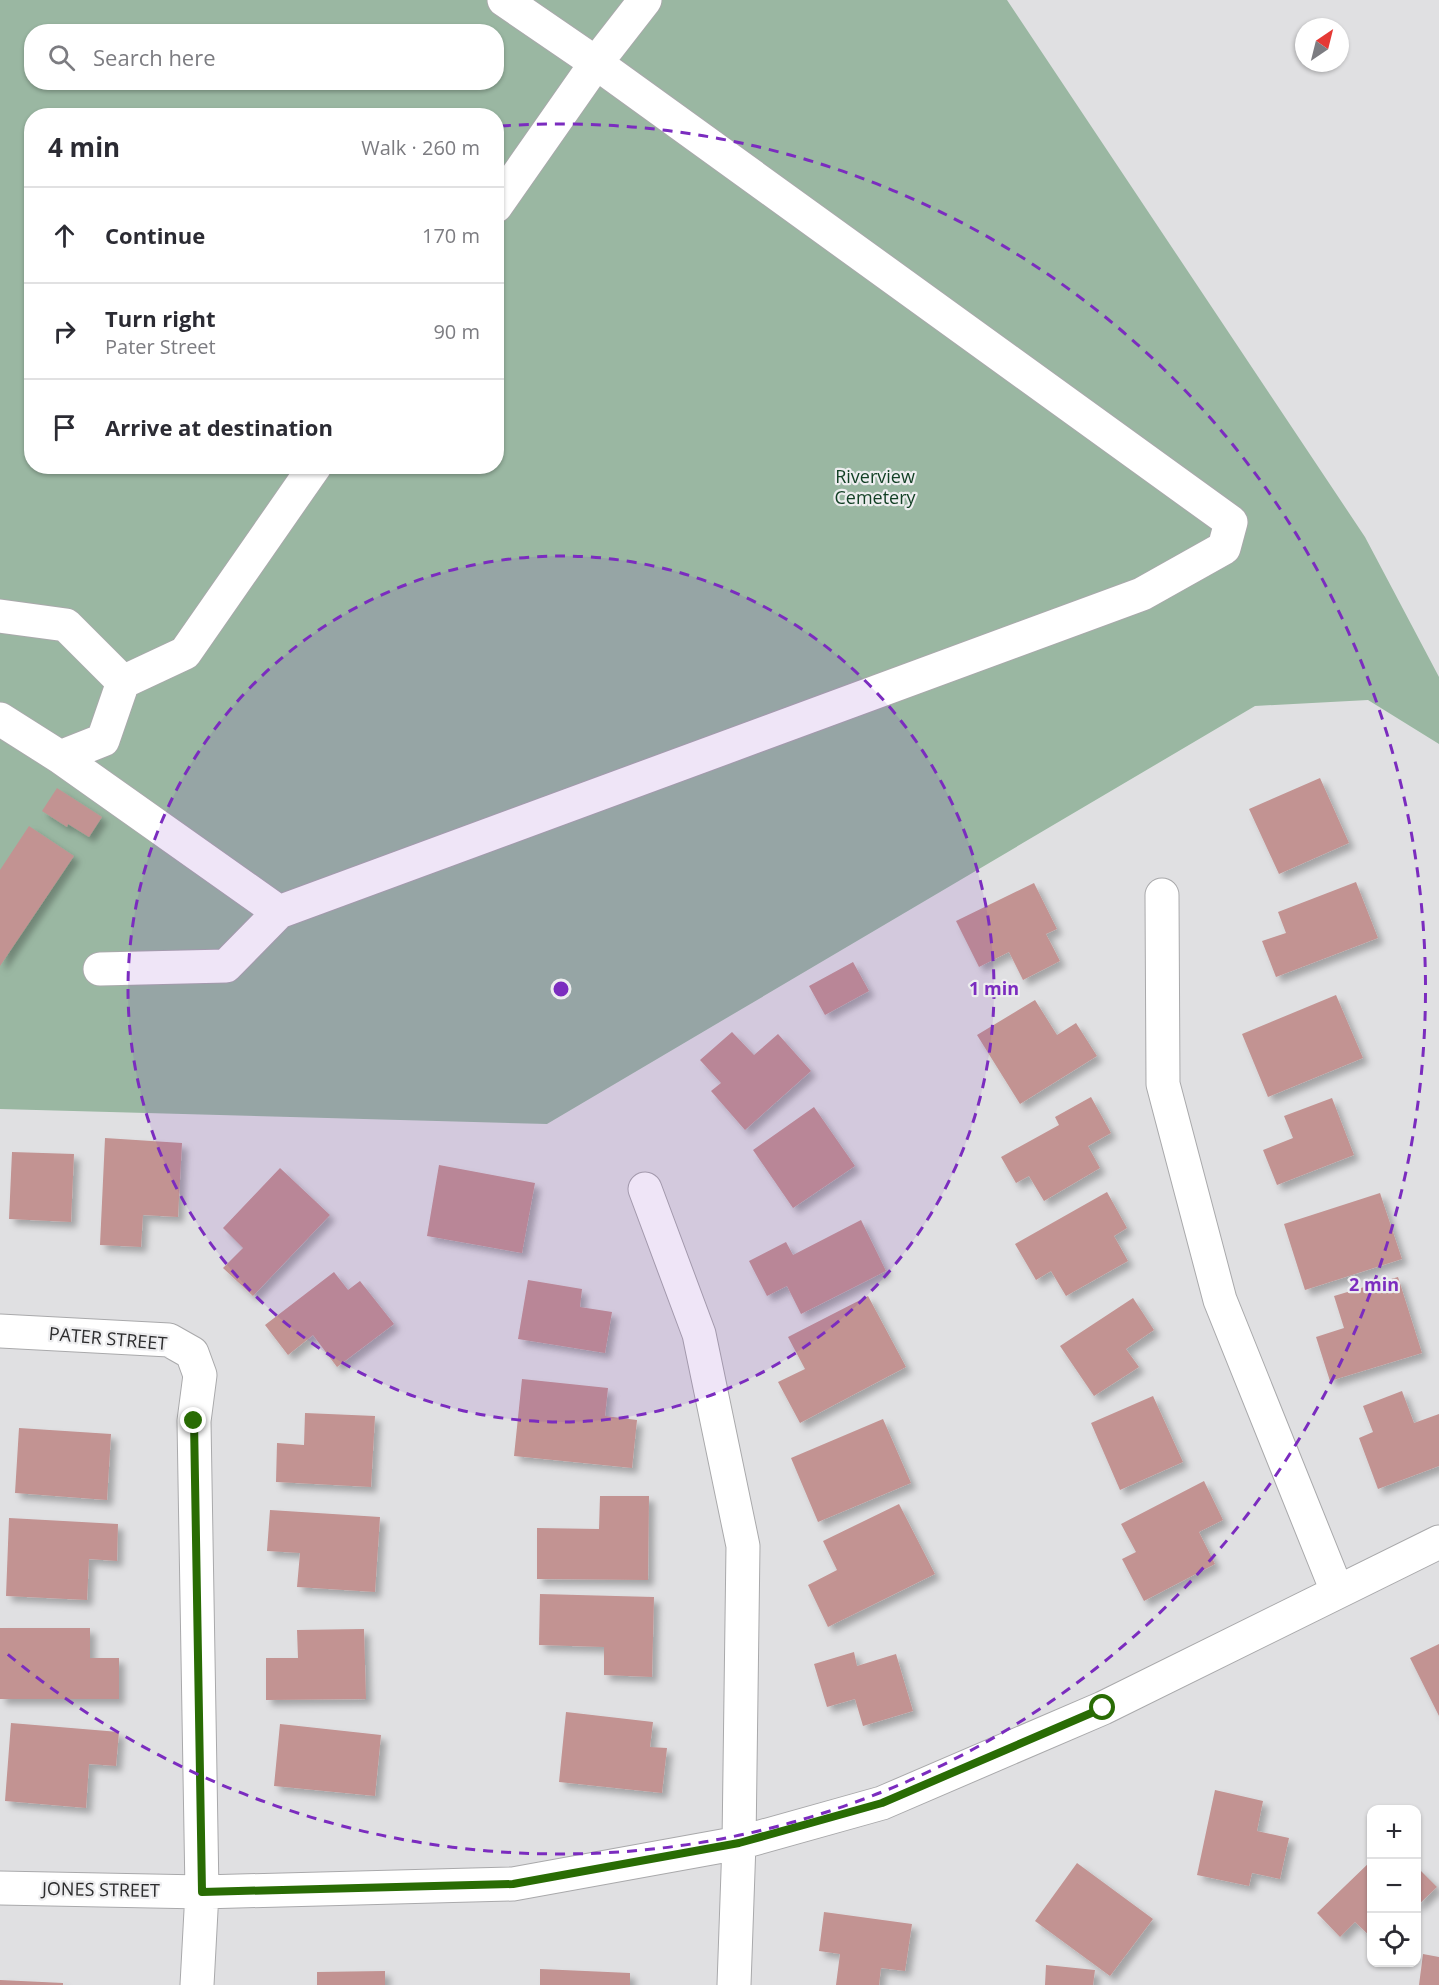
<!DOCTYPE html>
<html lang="en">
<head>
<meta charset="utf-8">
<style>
	:root { --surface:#fff; --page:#f7f7f7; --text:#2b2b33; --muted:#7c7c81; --line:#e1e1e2 }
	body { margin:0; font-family:"Open Sans",sans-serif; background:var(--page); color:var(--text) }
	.controls { position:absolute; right:18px; bottom:18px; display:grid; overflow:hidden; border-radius:12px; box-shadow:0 2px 4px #0004 }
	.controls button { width:54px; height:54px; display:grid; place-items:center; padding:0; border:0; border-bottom:2px solid var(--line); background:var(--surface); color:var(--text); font:30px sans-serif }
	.compass { position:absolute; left:1295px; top:18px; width:54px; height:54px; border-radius:50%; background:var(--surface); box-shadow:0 2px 4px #0004; rotate:35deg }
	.stop { position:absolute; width:18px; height:18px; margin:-14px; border:4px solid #296c04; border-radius:50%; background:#fff }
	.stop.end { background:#296c04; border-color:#fff; box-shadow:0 2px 6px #0008 }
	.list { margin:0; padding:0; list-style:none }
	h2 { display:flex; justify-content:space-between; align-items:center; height:78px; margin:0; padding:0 24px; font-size:26px }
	h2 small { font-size:20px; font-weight:400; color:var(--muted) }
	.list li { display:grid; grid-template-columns:39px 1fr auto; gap:18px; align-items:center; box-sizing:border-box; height:96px; padding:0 24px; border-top:2px solid var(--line) }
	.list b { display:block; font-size:22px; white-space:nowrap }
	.list p { margin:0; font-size:20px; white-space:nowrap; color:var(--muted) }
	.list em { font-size:20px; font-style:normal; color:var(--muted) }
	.icon { flex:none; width:33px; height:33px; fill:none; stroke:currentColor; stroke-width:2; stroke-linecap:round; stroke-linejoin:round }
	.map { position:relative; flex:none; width:1439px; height:1985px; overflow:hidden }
	.search { position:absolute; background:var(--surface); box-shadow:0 2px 4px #0004; left:24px; top:24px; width:480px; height:66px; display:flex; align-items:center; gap:15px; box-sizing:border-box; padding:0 21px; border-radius:24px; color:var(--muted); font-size:22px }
	.panel { position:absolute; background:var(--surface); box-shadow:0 2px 4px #0004; left:24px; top:108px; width:480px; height:366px; border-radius:24px }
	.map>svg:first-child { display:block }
</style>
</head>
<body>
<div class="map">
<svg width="1439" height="1985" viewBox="0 0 1439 1985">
	<defs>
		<filter id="shadow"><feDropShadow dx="5.5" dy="5.5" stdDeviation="3" flood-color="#0004"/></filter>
	</defs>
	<rect width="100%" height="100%" fill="#e0e0e2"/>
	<path fill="#9ab7a2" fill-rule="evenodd" d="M0 0H1007L1365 537 1439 677V744L1368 700 1255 706 547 1124 0 1109ZM32 32H496V82H32ZM32 116H496V466H32Z"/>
	<path fill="#c29392" filter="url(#shadow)" d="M1320 778 1349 843 1279 874 1249 809Z
		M57 788 102 817 89 837 68 824 67 827 42 811Z
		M29 826 74 856 0 966V870Z
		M1356 882 1378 938 1276 977 1262 941 1286 933 1278 912Z
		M1034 883 1057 929 1046 934 1060 961 1023 980 1009 952 979 967 956 921Z
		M853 962 869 991 825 1015 809 986Z
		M1336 995 1363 1058 1268 1097 1242 1034Z
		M1035 1000 1057 1035 1076 1023 1097 1056 1020 1104 977 1035Z
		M732 1032 754 1055 778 1034 811 1071 745 1130 711 1091 721 1083 700 1060Z
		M1091 1097 1111 1133 1088 1146 1100 1168 1044 1201 1029 1176 1016 1183 1001 1157 1059 1125 1055 1117Z
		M1332 1098 1354 1155 1277 1185 1263 1150 1293 1138 1284 1116Z
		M814 1107 855 1166 793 1208 753 1150Z
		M105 1138 182 1143 178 1217 143 1215 141 1247 100 1245Z
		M12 1152 74 1154 71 1222 9 1219Z
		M439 1165 535 1183 522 1253 427 1236Z
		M280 1168 330 1215 253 1296 223 1268 243 1248 223 1228Z
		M1107 1192 1127 1228 1114 1236 1128 1261 1066 1296 1051 1271 1036 1280 1015 1244Z
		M1380 1193 1402 1259 1305 1290 1284 1224Z
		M861 1220 886 1271 801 1314 787 1286 767 1296 749 1261 786 1242 793 1255Z
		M334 1272 348 1290 360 1281 394 1324 337 1367 313 1335 288 1355 265 1325Z
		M1398 1277 1422 1353 1330 1381 1316 1337 1344 1328 1334 1296Z
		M528 1280 582 1289 580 1307 612 1312 605 1353 518 1339Z
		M868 1296 906 1367 800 1423 778 1382 805 1369 788 1337Z
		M1133 1298 1154 1330 1126 1349 1139 1367 1094 1396 1060 1346Z
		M522 1379 608 1388 605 1416 637 1420 632 1468 514 1456Z
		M1402 1391 1414 1423 1439 1414V1466L1378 1489 1359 1438 1373 1432 1363 1406Z
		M1153 1396 1183 1462 1120 1490 1091 1423Z
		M305 1413 375 1416 371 1487 276 1482 277 1443 304 1445Z
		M883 1419 911 1483 818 1522 791 1458Z
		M19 1428 111 1434 107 1500 15 1493Z
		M1204 1481 1223 1520 1199 1532 1215 1564 1144 1601 1122 1559 1136 1552 1121 1524Z
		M600 1496H649L648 1580 537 1579V1528L599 1529Z
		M899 1504 935 1574 828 1627 808 1585 837 1570 823 1541Z
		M270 1510 380 1517 375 1592 297 1587 300 1553 267 1551Z
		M9 1518 118 1524 117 1561 89 1559 87 1600 6 1596Z
		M540 1594 654 1597 652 1677 604 1675V1647L539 1645Z
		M0 1628H90V1658H119V1699H0Z
		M364 1629 366 1699 266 1700V1658H298L297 1630Z
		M1439 1644V1716L1410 1658Z
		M854 1652 857 1666 896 1654 913 1711 863 1726 855 1699 827 1707 814 1664Z
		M566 1712 653 1722 650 1747 667 1748 662 1793 559 1782Z
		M11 1723 119 1732 116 1766 89 1764 86 1808 5 1801Z
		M280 1724 381 1735 375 1796 274 1786Z
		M1215 1790 1263 1801 1257 1831 1289 1838 1280 1879 1252 1873 1249 1886 1197 1875Z
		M1372 1860V1938L1355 1922 1340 1937 1317 1913Z
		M1077 1863 1153 1919 1110 1976 1035 1921Z
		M1416 1866 1437 1887 1416 1907Z
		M824 1912 912 1924 905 1971 881 1968 879 1985H836L840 1954 819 1951Z
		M1423 1954 1439 1957V1985H1419Z
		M1046 1965 1095 1970 1093 1985H1045Z
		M540 1969 630 1973V1985H540Z
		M385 1971V1985H317V1972Z
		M0 1980 63 1983V1985H0Z"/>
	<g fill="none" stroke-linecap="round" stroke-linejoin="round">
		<g stroke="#a9a9ab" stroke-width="35">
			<path id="minor" d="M496 206 596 63 645 0
				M0 616 66 625 123 682 103 740 60 757 0 719
				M123 682 185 653 315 466
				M60 757 279 912 1142 594 1224 548 1231 522 596 63 504 0
				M1162 895 1163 1084 1220 1300 1337 1591
				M100 969 226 966 279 912
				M645 1189 699 1334 743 1546 739 1843 734 1985
				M0 1331 169 1340 192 1353 200 1375 194 1421 202 1892 197 1985
				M0 1888 202 1892 513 1884 739 1843 882 1803 1103 1708 1439 1542"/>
		</g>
		<use href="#minor" stroke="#fff" stroke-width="33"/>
	</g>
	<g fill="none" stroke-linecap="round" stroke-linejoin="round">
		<path stroke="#296c04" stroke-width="8" d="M194 1421 202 1892 513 1884 739 1843 882 1803 1103 1708"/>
	</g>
	<circle cx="561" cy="989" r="433" fill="#7b2cbf" fill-opacity=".12"/>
	<g fill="none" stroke="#7b2cbf" stroke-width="3" stroke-dasharray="10 8">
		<circle cx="561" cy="989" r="433"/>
		<path d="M501 126A865 865 0 1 1 5 1652"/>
	</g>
	<g text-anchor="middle" stroke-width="4.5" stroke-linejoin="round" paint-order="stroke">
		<g font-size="18" fill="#113f23" stroke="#ededef">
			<text x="875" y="483">Riverview<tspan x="875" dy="21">Cemetery</tspan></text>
		</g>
		<g font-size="18" fill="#2c2c2d" stroke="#ededef">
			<text transform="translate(108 1339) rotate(5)" y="6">PATER STREET</text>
			<text transform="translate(101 1890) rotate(1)" y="6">JONES STREET</text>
		</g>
	</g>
	<circle cx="561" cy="989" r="9" fill="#7b2cbf" stroke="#ededef" stroke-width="3"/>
	<g font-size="18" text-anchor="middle" font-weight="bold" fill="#7b2cbf" stroke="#ededef" stroke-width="4.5" stroke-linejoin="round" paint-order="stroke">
		<text x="994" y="995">1 min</text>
		<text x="1374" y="1291">2 min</text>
	</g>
</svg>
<div class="controls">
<button>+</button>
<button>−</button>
<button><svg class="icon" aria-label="locate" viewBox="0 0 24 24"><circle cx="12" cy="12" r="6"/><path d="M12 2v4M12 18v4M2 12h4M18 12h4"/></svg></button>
</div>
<svg class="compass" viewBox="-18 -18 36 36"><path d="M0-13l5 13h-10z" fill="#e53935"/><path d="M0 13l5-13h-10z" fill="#7c7c81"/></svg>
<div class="stop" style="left:1103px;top:1708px"></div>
<div class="stop end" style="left:194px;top:1421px"></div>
<div class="search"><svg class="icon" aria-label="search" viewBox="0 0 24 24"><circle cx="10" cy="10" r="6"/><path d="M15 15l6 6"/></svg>Search here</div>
<section class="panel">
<h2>4 min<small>Walk · 260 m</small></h2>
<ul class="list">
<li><svg class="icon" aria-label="ahead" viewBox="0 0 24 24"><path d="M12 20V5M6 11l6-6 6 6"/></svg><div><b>Continue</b></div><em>170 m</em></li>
<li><svg class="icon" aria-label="right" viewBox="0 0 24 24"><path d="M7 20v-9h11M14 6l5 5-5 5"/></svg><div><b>Turn right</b><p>Pater Street</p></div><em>90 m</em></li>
<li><svg class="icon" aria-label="arrive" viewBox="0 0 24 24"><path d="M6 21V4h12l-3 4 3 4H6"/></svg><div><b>Arrive at destination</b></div></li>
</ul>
</section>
</div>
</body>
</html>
